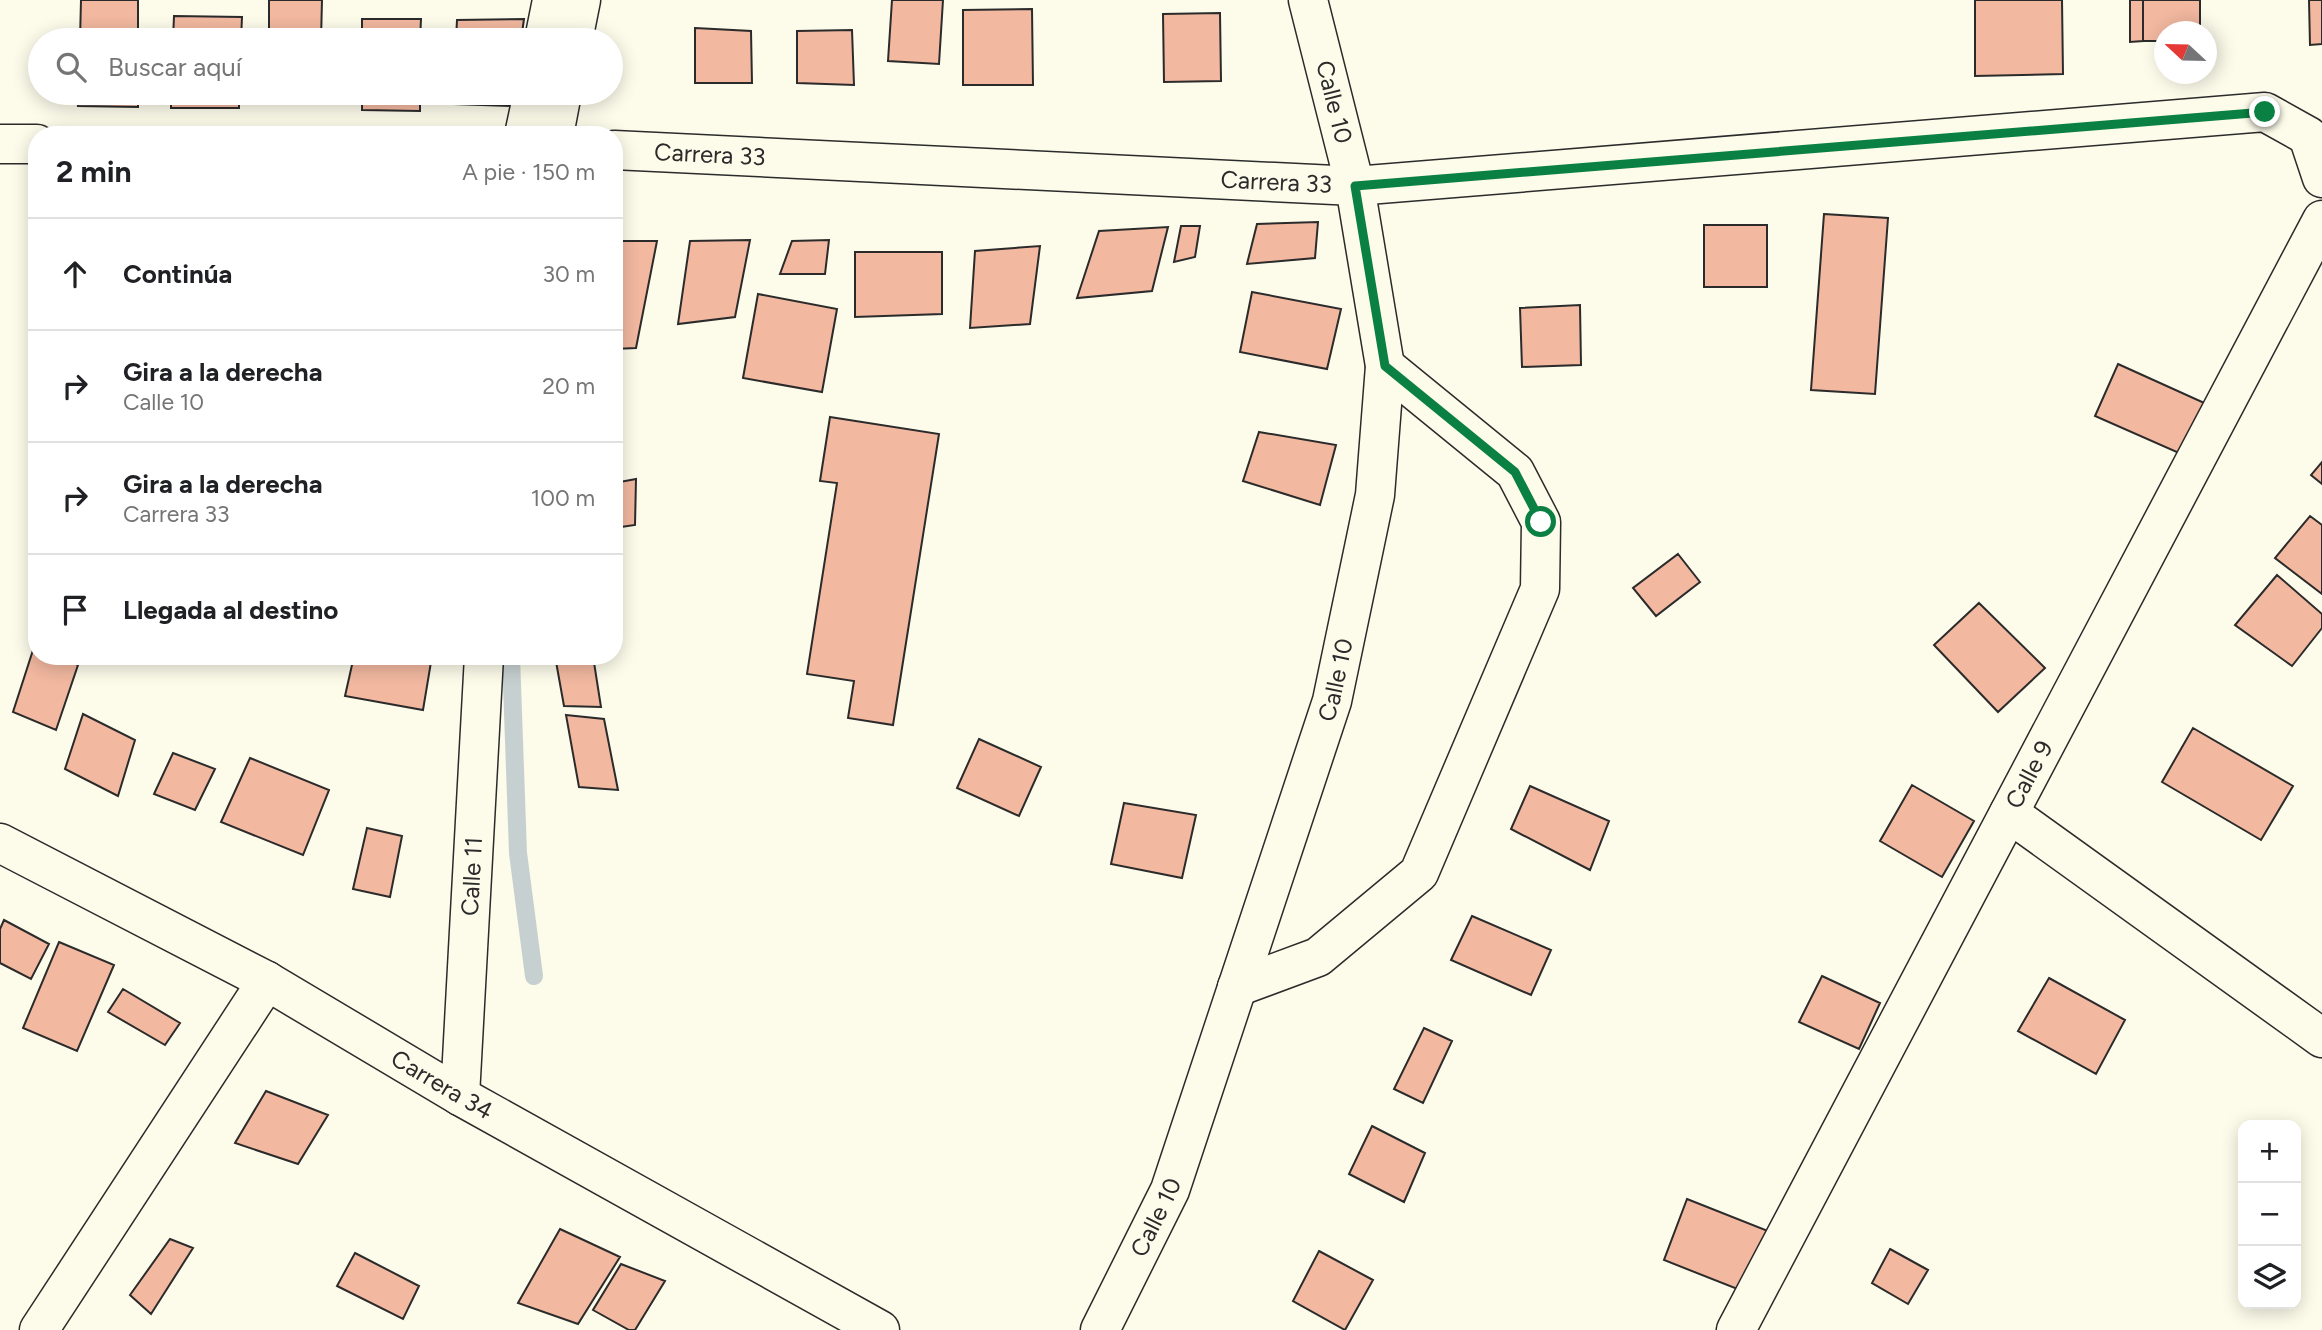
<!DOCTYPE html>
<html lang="es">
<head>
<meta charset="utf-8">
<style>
	:root { --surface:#fff; --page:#f2f2f2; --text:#202124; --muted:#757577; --line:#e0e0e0 }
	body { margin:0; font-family:Figtree,sans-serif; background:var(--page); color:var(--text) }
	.controls { position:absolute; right:21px; bottom:21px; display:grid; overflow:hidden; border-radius:14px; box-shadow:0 4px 18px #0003 }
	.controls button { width:63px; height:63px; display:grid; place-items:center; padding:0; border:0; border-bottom:2px solid var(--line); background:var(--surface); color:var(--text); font:35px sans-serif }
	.compass { position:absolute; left:2154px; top:21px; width:63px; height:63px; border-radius:50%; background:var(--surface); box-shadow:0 4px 18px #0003; rotate:292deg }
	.stop { position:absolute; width:21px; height:21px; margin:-16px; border:5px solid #0b8043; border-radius:50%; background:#fff }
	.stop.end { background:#0b8043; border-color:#fff; box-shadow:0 2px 7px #0008 }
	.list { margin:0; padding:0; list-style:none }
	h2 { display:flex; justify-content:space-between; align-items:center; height:91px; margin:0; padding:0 28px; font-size:30px }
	h2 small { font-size:23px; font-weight:400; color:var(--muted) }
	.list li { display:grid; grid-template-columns:46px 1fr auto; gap:21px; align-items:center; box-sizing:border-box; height:112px; padding:0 28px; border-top:2px solid var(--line) }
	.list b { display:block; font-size:26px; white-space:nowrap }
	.list p { margin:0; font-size:23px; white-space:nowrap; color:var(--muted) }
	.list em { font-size:23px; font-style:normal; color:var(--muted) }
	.icon { flex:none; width:38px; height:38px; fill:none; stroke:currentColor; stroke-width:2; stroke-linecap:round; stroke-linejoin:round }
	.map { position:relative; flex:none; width:2322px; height:1330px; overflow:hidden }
	.search { position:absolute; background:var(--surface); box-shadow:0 4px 18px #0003; left:28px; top:28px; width:595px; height:77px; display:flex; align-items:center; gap:18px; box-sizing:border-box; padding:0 24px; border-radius:38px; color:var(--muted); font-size:26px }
	.panel { position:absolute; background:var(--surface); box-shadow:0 4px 18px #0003; left:28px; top:126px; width:595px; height:539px; border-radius:28px }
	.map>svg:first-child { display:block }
</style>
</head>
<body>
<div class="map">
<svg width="2322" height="1330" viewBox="0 0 2322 1330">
	<rect width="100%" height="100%" fill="#fdfbea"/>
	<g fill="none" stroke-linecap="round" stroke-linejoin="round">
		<path stroke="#c7d0d0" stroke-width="18" d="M511 656 518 853 534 976"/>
	</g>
	<path fill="#f2b8a0" stroke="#2b2b2b" stroke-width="2" d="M81 0H138V40H80Z
		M269 0H322L321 40H269Z
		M892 0H943L939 64 888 61Z
		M1975 0H2062L2063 74 1975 76Z
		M2130 0H2143V41L2130 42Z
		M2143 0H2200V32H2164V41H2143Z
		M2309 0H2322V44L2310 45Z
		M1032 9 1033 85H963V10Z
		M1220 13 1221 81 1164 82 1163 14Z
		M174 16 242 17 241 40H173Z
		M362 19H421L420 40H362Z
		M524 19 521 40H456L457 20Z
		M695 28 751 31 752 83H695Z
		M852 30 854 85 797 83V31Z
		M78 93H138V107L78 106Z
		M171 93H239V108H171Z
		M362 93H420V111L362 110Z
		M455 93H513L511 106 454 104Z
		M1824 214 1888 218 1875 394 1811 390Z
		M1318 222 1315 258 1247 264 1257 224Z
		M1704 225H1767V287H1704Z
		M1181 226H1200L1195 257 1174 262Z
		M1168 227 1152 291 1077 298 1099 231Z
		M750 240 735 317 678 324 690 241Z
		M829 240 825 274H780L792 241Z
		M614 241H657L636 348 614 349Z
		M1040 246 1030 324 970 328 975 251Z
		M855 252H942V314L855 317Z
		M1252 292 1341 309 1327 369 1240 352Z
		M758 294 837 309 822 392 743 378Z
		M1580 305 1581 365 1522 367 1520 308Z
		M2118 364 2211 406 2188 457 2095 416Z
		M830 417 939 434 893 725 848 718 854 681 807 674 837 483 820 481Z
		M1259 432 1336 445 1320 505 1243 481Z
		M2322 462V484L2311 475Z
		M636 479 635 525 614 528V483Z
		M2310 516 2322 525V594L2275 558Z
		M1678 554 1700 582 1656 616 1633 588Z
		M2277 575 2322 614V628L2292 666 2235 625Z
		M1979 603 2045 668 1998 712 1934 645Z
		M34 647 37 648V656H57L78 665 56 730 13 712Z
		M354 656H432L423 710 345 696Z
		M555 656H593L601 707 564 706Z
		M83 714 135 740 118 796 65 769Z
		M566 715 604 719 618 790 579 787Z
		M2193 728 2293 786 2261 840 2162 782Z
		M979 739 1041 767 1019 816 957 788Z
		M173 753 215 769 195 810 154 794Z
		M250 758 329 790 303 855 221 822Z
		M1912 785 1974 821 1942 877 1880 841Z
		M1530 786 1609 821 1590 870 1511 829Z
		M1124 803 1196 815 1182 878 1111 864Z
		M367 828 402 836 390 897 353 889Z
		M1472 916 1551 950 1531 995 1451 960Z
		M4 920 49 944 31 979 0 963V929Z
		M59 942 114 965 77 1051 23 1028Z
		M1822 976 1880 1003 1859 1049 1799 1022Z
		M2049 978 2125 1020 2096 1074 2018 1031Z
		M123 989 180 1023 165 1045 108 1012Z
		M1424 1028 1452 1041 1423 1103 1394 1089Z
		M266 1091 328 1115 298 1164 235 1143Z
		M1372 1126 1425 1153 1404 1202 1349 1174Z
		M1687 1199 1768 1231 1745 1292 1664 1260Z
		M560 1229 620 1257 578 1324 518 1303Z
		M170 1239 193 1248 151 1314 130 1295Z
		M1890 1249 1928 1270 1908 1304 1872 1283Z
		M1319 1251 1373 1280 1345 1330 1293 1301Z
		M355 1253 419 1286 403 1319 337 1286Z
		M621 1264 665 1281 635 1330H629L593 1310Z"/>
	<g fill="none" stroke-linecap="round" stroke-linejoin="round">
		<g stroke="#2b2b2b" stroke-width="41">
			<g id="street">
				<path d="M544 40 552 0"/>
				<path d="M573 40 581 0"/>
				<path d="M524 135 533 93"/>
				<path d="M554 135 562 93"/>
				<path d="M0 144H37"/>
				<path id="s1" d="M614 150 1355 186 2265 112 2308 136 2322 178"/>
				<path d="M2009 813 2322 1038"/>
				<path d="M1237 987 1318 957 1419 873 1540 589 1541 522 1515 472 1385 366"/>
				<path id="s2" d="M460 1096 484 656"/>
				<path d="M39 1330 267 981"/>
				<path id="s3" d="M1100 1330 1170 1190 1332 701 1375 495 1385 366 1355 186 1308 0"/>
				<path id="s4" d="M1736 1330 2322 220"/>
			</g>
		</g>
		<g stroke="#2b2b2b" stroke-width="41">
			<g id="secondary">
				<path id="s5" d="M0 843 267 981 460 1096 880 1330"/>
			</g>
		</g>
		<use href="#street" stroke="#fdfbea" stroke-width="38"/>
		<use href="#secondary" stroke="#fdfbea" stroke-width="38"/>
	</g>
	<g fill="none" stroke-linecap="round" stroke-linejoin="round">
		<path stroke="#0b8043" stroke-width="9" d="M1541 522 1515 472 1385 366 1355 186 2265 112"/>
	</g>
	<g text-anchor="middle" stroke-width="5" stroke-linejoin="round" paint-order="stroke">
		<g font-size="24" fill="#2b2b2b" stroke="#fdfbea">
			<text transform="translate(1334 102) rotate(76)" y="8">Calle 10</text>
			<text dy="8" stroke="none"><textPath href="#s1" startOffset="96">Carrera 33</textPath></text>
			<text dy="8" stroke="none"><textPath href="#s1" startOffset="663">Carrera 33</textPath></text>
			<text dy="8" stroke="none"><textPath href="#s3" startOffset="693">Calle 10</textPath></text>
			<text dy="8" stroke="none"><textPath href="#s4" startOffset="628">Calle 9</textPath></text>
			<text dy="8" stroke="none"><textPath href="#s2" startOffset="220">Calle 11</textPath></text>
			<text dy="8" stroke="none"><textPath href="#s5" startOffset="504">Carrera 34</textPath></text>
			<text dy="8" stroke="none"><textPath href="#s3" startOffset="126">Calle 10</textPath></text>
		</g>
	</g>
</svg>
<div class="controls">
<button>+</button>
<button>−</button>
<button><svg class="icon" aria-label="layers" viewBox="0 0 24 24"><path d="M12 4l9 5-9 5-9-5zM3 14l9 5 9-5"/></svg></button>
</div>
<svg class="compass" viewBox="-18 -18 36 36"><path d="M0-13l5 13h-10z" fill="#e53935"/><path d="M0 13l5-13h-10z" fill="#757577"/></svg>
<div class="stop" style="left:1541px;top:522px"></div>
<div class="stop end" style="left:2265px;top:112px"></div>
<div class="search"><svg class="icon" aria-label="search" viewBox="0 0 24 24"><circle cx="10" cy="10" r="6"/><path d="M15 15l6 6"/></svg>Buscar aquí</div>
<section class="panel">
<h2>2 min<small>A pie · 150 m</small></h2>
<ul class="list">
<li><svg class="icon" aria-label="ahead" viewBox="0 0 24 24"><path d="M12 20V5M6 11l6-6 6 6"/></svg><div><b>Continúa</b></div><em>30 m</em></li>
<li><svg class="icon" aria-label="right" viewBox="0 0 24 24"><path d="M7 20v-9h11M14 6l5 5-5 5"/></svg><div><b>Gira a la derecha</b><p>Calle 10</p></div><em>20 m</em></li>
<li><svg class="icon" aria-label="right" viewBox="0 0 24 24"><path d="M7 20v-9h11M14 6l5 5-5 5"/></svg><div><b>Gira a la derecha</b><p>Carrera 33</p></div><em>100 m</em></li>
<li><svg class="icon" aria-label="arrive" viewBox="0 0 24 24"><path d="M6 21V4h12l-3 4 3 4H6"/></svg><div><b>Llegada al destino</b></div></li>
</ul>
</section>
</div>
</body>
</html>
